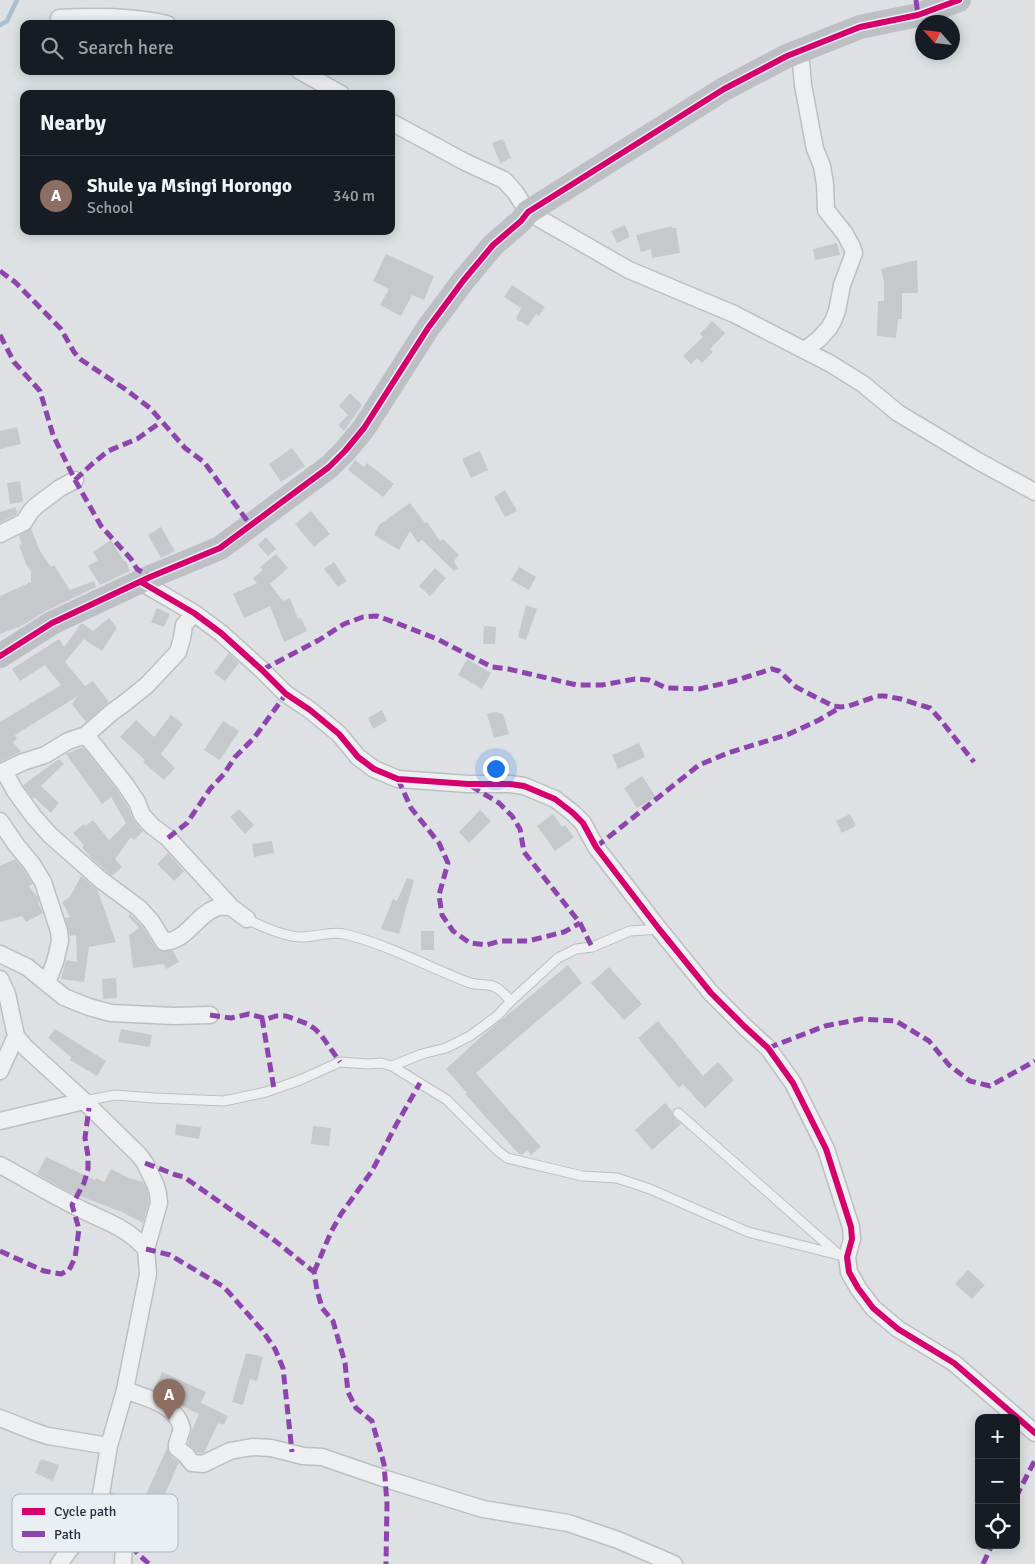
<!DOCTYPE html>
<html lang="en">
<head>
<meta charset="utf-8">
<style>
	:root { --surface:#171b24; --page:#20242c; --text:#f1f3f6; --muted:#9ea1a6; --line:#363941; --accent:#666e77 }
	body { margin:0; font-family:Signika,sans-serif; background:var(--page); color:var(--text) }
	.controls { position:absolute; right:15px; bottom:15px; display:grid; overflow:hidden; border-radius:10px; box-shadow:0 2px 12px #0003 }
	.controls button { width:45px; height:45px; display:grid; place-items:center; padding:0; border:0; border-bottom:1px solid var(--line); background:var(--surface); color:var(--text); font:25px sans-serif }
	.compass { position:absolute; left:915px; top:15px; width:45px; height:45px; border-radius:50%; background:var(--surface); box-shadow:0 2px 12px #0003; rotate:297deg }
	.you { position:absolute; left:495px; top:768px; width:18px; height:18px; margin:-12px; border:4px solid #fff; border-radius:50%; background:#1a73e8; box-shadow:0 0 0 8px #1a73e833 }
	.badge { display:grid; place-items:center; width:32px; height:32px; border-radius:50%; background:var(--accent); color:#fff; font-size:16px; font-weight:700 }
	.pin { position:absolute; translate:-50% -41px; filter:drop-shadow(0 1px 2px #0008) }
	.pin::after { content:''; position:absolute; top:26px; width:18px; height:15px; background:inherit; clip-path:polygon(0 0,100% 0,50% 100%) }
	.list { margin:0; padding:0; list-style:none }
	h2 { display:flex; justify-content:space-between; align-items:center; height:65px; margin:0; padding:0 20px; font-size:21px }
	h2 small { font-size:16px; font-weight:400; color:var(--muted) }
	.list li { display:grid; grid-template-columns:32px 1fr auto; gap:15px; align-items:center; box-sizing:border-box; height:80px; padding:0 20px; border-top:1px solid var(--line) }
	.list b { display:block; font-size:19px; white-space:nowrap }
	.list p { margin:0; font-size:16px; white-space:nowrap; color:var(--muted) }
	.list em { font-size:16px; font-style:normal; color:var(--muted) }
	.icon { flex:none; width:28px; height:28px; fill:none; stroke:currentColor; stroke-width:2; stroke-linecap:round; stroke-linejoin:round }
	.map { position:relative; flex:none; width:1035px; height:1564px; overflow:hidden }
	.search { position:absolute; background:var(--surface); box-shadow:0 2px 12px #0003; left:20px; top:20px; width:375px; height:55px; display:flex; align-items:center; gap:12px; box-sizing:border-box; padding:0 18px; border-radius:10px; color:var(--muted); font-size:19px }
	.panel { position:absolute; background:var(--surface); box-shadow:0 2px 12px #0003; left:20px; top:90px; width:375px; height:145px; border-radius:10px }
	.map>svg:first-child { display:block }
</style>
</head>
<body>
<div class="map">
<svg width="1035" height="1564" viewBox="0 0 1035 1564">
	<rect width="100%" height="100%" fill="#dee1e3"/>
	<g fill="none" stroke-linecap="round" stroke-linejoin="round">
		<path stroke="#aac0d0" stroke-width="4.5" d="M0 25 7 21 17 0"/>
	</g>
	<path fill="#c6c9cb" d="M503 139 511 158 500 163 492 143Z
		M625 225 630 237 617 243 611 231Z
		M672 226V228H676L680 253 652 258 651 249 641 252 636 235Z
		M837 243 840 255 815 260 813 249Z
		M386 254 434 276 424 300 412 295 401 316 380 305 389 289 373 281Z
		M917 260 918 293H902V319H898L896 338 877 336 878 301H884V282L881 269Z
		M512 285 545 307 539 316 536 314 528 326 516 319 521 308 504 297Z
		M712 321 725 333 710 349 713 352 702 363 697 358 691 364 683 356 703 337 700 334Z
		M350 393 362 405 344 431 338 425 348 415 339 406Z
		M17 427 21 444 0 449V431Z
		M292 448 305 466 281 482 269 464Z
		M480 451 488 470 471 478 462 459Z
		M355 460 364 467 367 463 394 484 383 497 348 470Z
		M20 481 23 502 10 504 7 483Z
		M505 490 517 511 505 517 494 497Z
		M410 503 425 523 427 522 440 541 443 539 459 555 454 561 458 568 454 571 422 540 418 543 410 531 399 550 374 535 379 525Z
		M16 507 17 514 0 523V512Z
		M311 511 330 534 314 547 295 524Z
		M161 527 175 551 161 558 148 535Z
		M31 528 40 551 51 567 54 565 70 590 94 581 96 587 46 611 18 628V627L0 634V596L31 582V571L26 564 19 545 22 544 19 536Z
		M266 537 276 549 268 556 258 545Z
		M111 540 124 561H126L130 571 100 585 88 566 98 560 93 552Z
		M276 554 288 568 270 584 283 601 290 598 298 619 301 618 307 631 284 642 270 606 244 618 233 594 257 583 253 578 263 570 260 567Z
		M334 562 347 581 338 587 324 569Z
		M519 567 536 577 529 590 511 580Z
		M435 568 446 578 430 596 419 586Z
		M526 605 537 609 526 640 518 637Z
		M157 608 170 614 164 627 151 622Z
		M109 618 117 628 102 651 84 639 65 662 85 686 93 681 109 702 86 722 72 704 78 696 15 735 17 739 13 742 21 752 0 762V722L61 685 45 665 20 681 12 669 59 639 64 647 81 624H83L93 631Z
		M484 626 496 627 495 644H483Z
		M229 653 239 663 225 681 214 673Z
		M467 659 491 673 482 689 458 675Z
		M382 710 387 721 373 729 368 718Z
		M495 712 503 714 509 734 494 738 487 714Z
		M171 715 183 724 161 754 175 768 164 780 143 762 145 760 120 737 136 720 154 737Z
		M223 721 239 731 220 760 204 750Z
		M639 743 645 757 618 769 612 755Z
		M83 747 117 790 128 807 134 821 143 831 134 840 131 837 115 859 122 867 112 876 91 858 82 847 84 845 73 833 84 824 85 826 93 820 109 840 119 831 126 823 111 797 102 804 66 754Z
		M59 759 64 764 41 786 59 803 51 813 34 797 33 799 23 785Z
		M642 776 656 797 637 808 624 788Z
		M239 809 254 825 245 834 230 817Z
		M480 810 491 821 469 843 459 832Z
		M553 814 562 827 565 825 574 837 555 851 537 826Z
		M850 814 856 826 842 833 836 821Z
		M272 841 274 853 254 857 252 844Z
		M168 853 184 871 174 881 157 864Z
		M15 859 24 870 33 884 29 886 38 898 39 902 38 903 43 913 26 922 22 916 0 922V866Z
		M81 876 97 889 116 942 89 947 84 982 61 979 66 960 77 962 76 935 70 936 65 918 70 917 62 902 70 897Z
		M407 878 414 880 399 934 381 929 393 899 397 901Z
		M130 914 143 927 156 948 160 951H173L179 962 166 969 164 964 133 968 129 935 139 928 128 916Z
		M421 931H434V950H421Z
		M568 965 582 983 476 1073 541 1147 531 1155 527 1150 522 1155 519 1154 465 1094 467 1093 446 1069 483 1035Z
		M609 967 642 1004 624 1020 591 983Z
		M116 978 117 998 103 999 102 979Z
		M658 1021 703 1076 718 1062 734 1080 705 1108 683 1084 679 1088 638 1038Z
		M55 1029 106 1061 97 1076 70 1060 71 1057 48 1038Z
		M121 1029 152 1035 150 1047 118 1042Z
		M665 1103 672 1111 674 1117 681 1124 652 1150 635 1130Z
		M176 1124 201 1127 199 1139 175 1135Z
		M313 1126 331 1128 329 1146 311 1144Z
		M46 1157 95 1180 96 1178 104 1182 111 1169 129 1178 143 1182 147 1189 149 1202 143 1223 122 1212 69 1192 37 1174Z
		M968 1270 985 1285 972 1299 955 1284Z
		M246 1353 263 1357 257 1381 250 1379 243 1405 232 1402Z
		M162 1372 206 1392 201 1403 228 1416 224 1425 218 1423 204 1453H197L188 1444 192 1430 199 1414 178 1404 165 1395 154 1390Z
		M167 1448 171 1456 179 1462 155 1517 152 1516 146 1528 106 1509 111 1492 141 1506Z
		M41 1459 59 1465 53 1481 35 1473Z"/>
	<g fill="none" stroke-linecap="round" stroke-linejoin="round">
		<g stroke="#bcbfc1" stroke-width="11">
			<path id="lane" d="M247 919C260 926 286 937 301 937 316 937 329 931 344 934 387 944 428 967 470 983 476 985 480 984 487 985 497 985 504 994 511 1001
				M392 1066 422 1054 446 1048 470 1036 497 1016 511 1001 558 958 576 949 592 947 630 931 659 929
				M84 1101 115 1095 154 1098 224 1101 266 1092 300 1080 340 1062 368 1064 381 1063 392 1066 447 1100 498 1151 507 1158 582 1176 617 1178 650 1189 748 1232 847 1257
				M678 1113 837 1253"/>
		</g>
		<g stroke="#bcbfc1" stroke-width="19">
			<path id="street" d="M59 18C96 16 131 16 167 24
				M800 51 803 85 815 149 822 166 825 184 826 210 845 234 852 247 854 253 842 285 837 311 833 321 829 328 819 339 805 350
				M300 71 341 94
				M391 122 465 162 504 180 515 192 528 212 629 270 734 314 831 364 863 384 898 413 978 461 1035 492
				M0 534 24 522 31 511 36 506 60 488 75 480
				M141 582 194 613 221 633 262 670 286 694 310 710 339 734 358 757 374 769 398 779 468 784H510L524 786 555 799 573 813 583 823 596 847 659 929 711 993 744 1026 768 1048 793 1083 826 1149 851 1227 852 1239 847 1257 849 1272 858 1288 873 1308 898 1329 954 1363 1035 1433
				M86 735 125 784 137 802 142 815 152 826 168 838 231 907
				M4 771 15 791 34 817 50 835 101 880 139 908 151 921 164 942C187 941 196 915 216 908 220 906 227 907 231 907L247 919
				M0 773 23 762 45 755 68 741 86 735 111 713 126 702 147 685 178 652 182 638 184 625 194 613
				M0 821 17 846 32 864 43 882 59 931 60 941 55 962 47 983
				M0 954 27 967 64 997 89 1007 111 1013 174 1016 210 1015
				M0 979 7 994 16 1036 25 1047 84 1101 139 1155 145 1163 156 1186 158 1194 159 1203 146 1249 148 1274 125 1390 109 1446 101 1494 94 1514 73 1545 59 1564
				M0 1071 16 1036
				M0 1121 84 1101
				M0 1165C24 1178 47 1192 71 1204 99 1220 124 1224 146 1249
				M125 1390C146 1398 177 1404 182 1429L177 1444V1448L186 1455 192 1463 203 1464 230 1451 252 1447 271 1448 303 1456 322 1457 386 1479 483 1509 568 1523 618 1540 674 1564
				M0 1418 33 1431 48 1436 109 1446
				M94 1514C101 1518 110 1521 116 1525 127 1533 123 1553 123 1564"/>
		</g>
		<use href="#lane" stroke="#edeff1" stroke-width="9"/>
		<use href="#street" stroke="#edeff1" stroke-width="16"/>
		<path stroke="#bcc0c4" stroke-width="24" d="M0 656 52 623 150 577 220 548 329 467 345 451 364 428 428 328 463 281 493 245 521 221 528 212 724 89 787 56 860 27 918 15 959 0"/>
		<path stroke="#8e44ad" stroke-width="5" stroke-dasharray="10 5" stroke-linecap="butt" d="M916 0 918 15
			M0 271 15 282 61 329 74 352 80 359 125 389 150 408 185 448 204 462 251 526
			M0 335 14 362 40 391 53 435 75 480 101 526 131 559 137 569 150 577
			M75 480 91 465 108 451 137 439 161 422
			M262 670 319 640 344 624 363 617 377 616 399 624 437 639 492 667 508 669 577 685H602L635 679 649 680 666 688 699 689 734 681 772 669 779 671 796 687 833 706 841 707 849 706 877 696H885L901 699 930 708 939 718 974 762
			M398 779 411 808 439 843 448 863 439 895 442 915 453 931 470 943 486 945 500 941H528L564 932 580 923
			M471 786 499 803 512 816 520 829 524 852 580 923 592 947
			M168 838 187 823 210 789 224 774 235 757 254 738 286 694
			M596 847 699 765 728 753 789 734 819 720 841 707
			M210 1015 231 1018 249 1014 267 1019 276 1016H286L308 1024 315 1029 321 1035 340 1062
			M262 1018 274 1089
			M768 1048 825 1026 861 1019 896 1021 929 1041 949 1065 970 1081 990 1086 1035 1061
			M145 1163 176 1175 184 1177 274 1240 314 1272 317 1290 322 1308 333 1321 345 1363 348 1392 356 1408 372 1421 384 1464 387 1504 386 1564
			M146 1249 170 1255 224 1287 262 1330 275 1349 283 1368 292 1452
			M0 1251 44 1271 61 1274 69 1270 75 1258 79 1229 72 1205 84 1183 88 1169V1156L85 1138 89 1108
			M314 1272 331 1232 341 1214 372 1171 396 1125 420 1083
			M1016 1497 1035 1460
			M122 1534 138 1554 149 1564
			M983 1564 992 1545"/>
		<g stroke="#eaeff4" stroke-width="9">
			<path id="cycleway" d="M141 582 194 613 221 633 262 670 286 694 310 710 339 734 358 757 374 769 398 779 468 784H510L524 786 555 799 573 813 583 823 596 847 659 929 711 993 744 1026 768 1048 793 1083 826 1149 851 1227 852 1239 847 1257 849 1272 858 1288 873 1308 898 1329 954 1363 1035 1433
				M0 656 52 623 150 577 220 548 329 467 345 451 364 428 428 328 463 281 493 245 521 221 528 212 724 89 787 56 860 27 918 15 959 0"/>
		</g>
		<use href="#cycleway" stroke="#d6006c" stroke-width="6"/>
	</g>
	<rect x="12" y="1494" width="166" height="58" rx="8" fill="#eaeff4" stroke="#afb6bd" stroke-width="1"/>
	<rect x="22" y="1508" width="23" height="7" fill="#d6006c"/>
	<rect x="22" y="1531" width="23" height="6" fill="#8e44ad"/>
	<g font-size="14" fill="#25303d">
		<text x="54" y="1516">Cycle path</text>
		<text x="54" y="1539">Path</text>
	</g>
</svg>
<div class="controls">
<button>+</button>
<button>−</button>
<button><svg class="icon" aria-label="locate" viewBox="0 0 24 24"><circle cx="12" cy="12" r="6"/><path d="M12 2v4M12 18v4M2 12h4M18 12h4"/></svg></button>
</div>
<svg class="compass" viewBox="-18 -18 36 36"><path d="M0-13l5 13h-10z" fill="#e53935"/><path d="M0 13l5-13h-10z" fill="#9ea1a6"/></svg>
<div class="you"></div>
<div class="pin badge" style="left:169px;top:1420px;background:#8d6e63">A</div>
<div class="search"><svg class="icon" aria-label="search" viewBox="0 0 24 24"><circle cx="10" cy="10" r="6"/><path d="M15 15l6 6"/></svg>Search here</div>
<section class="panel">
<h2>Nearby<small></small></h2>
<ul class="list">
<li><span class="badge" style="background:#8d6e63">A</span><div><b>Shule ya Msingi Horongo</b><p>School</p></div><em>340 m</em></li>
</ul>
</section>
</div>
</body>
</html>
